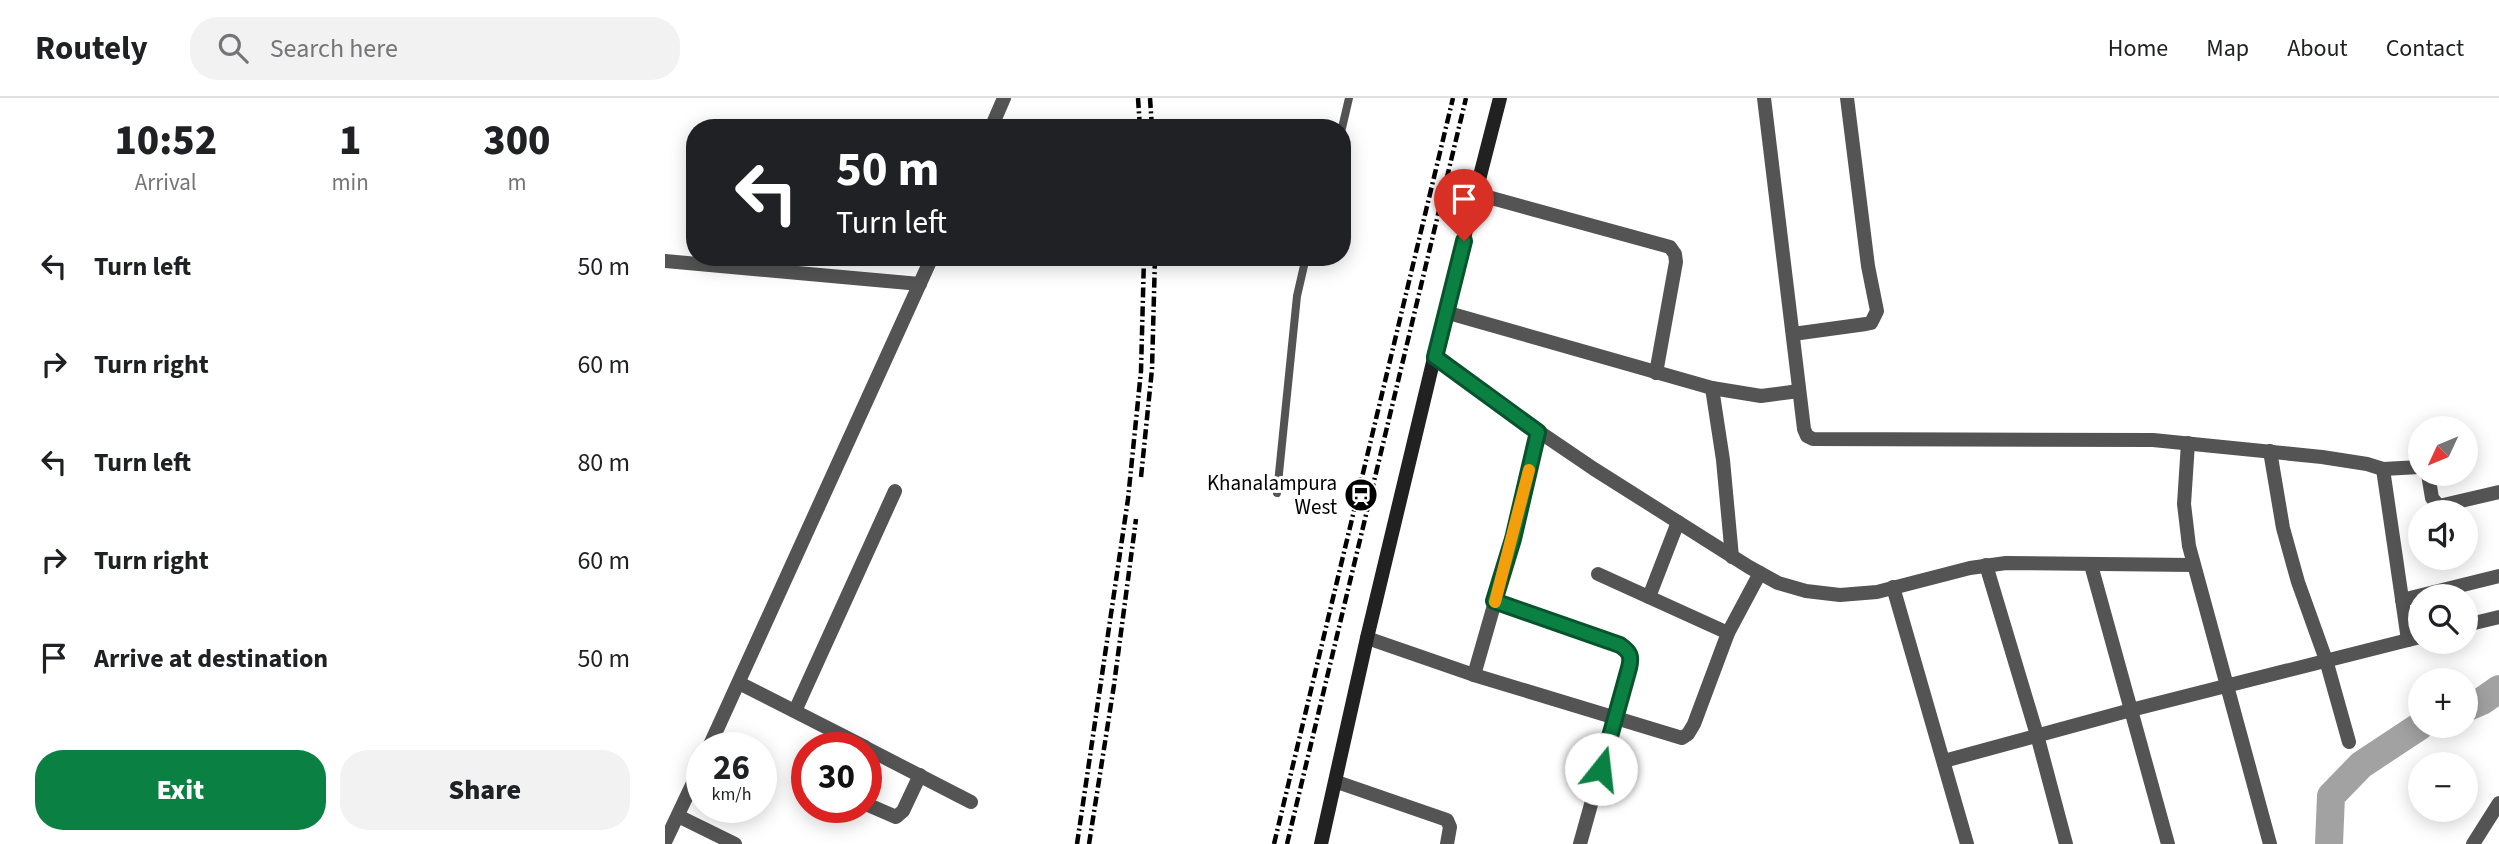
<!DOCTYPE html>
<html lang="en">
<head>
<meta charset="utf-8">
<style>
  :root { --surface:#fff; --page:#f2f2f2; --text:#202124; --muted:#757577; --line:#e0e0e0; --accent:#0b8043 }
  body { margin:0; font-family:"Source Sans 3",sans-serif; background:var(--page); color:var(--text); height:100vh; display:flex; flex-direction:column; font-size:26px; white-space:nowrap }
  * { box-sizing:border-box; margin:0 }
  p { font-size:23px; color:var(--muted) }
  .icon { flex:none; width:38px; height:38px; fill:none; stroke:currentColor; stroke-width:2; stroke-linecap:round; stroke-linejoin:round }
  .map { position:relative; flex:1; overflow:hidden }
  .panel { display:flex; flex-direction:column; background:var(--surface); width:665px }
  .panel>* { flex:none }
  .hud { position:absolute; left:21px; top:21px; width:665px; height:147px; border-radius:28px; box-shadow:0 4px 18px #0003; background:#202124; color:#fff; overflow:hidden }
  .needle { width:46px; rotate:226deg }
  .fabs { position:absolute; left:1743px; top:318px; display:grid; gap:14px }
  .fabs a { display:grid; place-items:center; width:70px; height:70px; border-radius:50%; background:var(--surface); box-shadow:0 4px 18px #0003; font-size:35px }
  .speed { position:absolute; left:21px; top:634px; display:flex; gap:14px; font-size:35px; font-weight:700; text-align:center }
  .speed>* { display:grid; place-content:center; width:91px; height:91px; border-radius:50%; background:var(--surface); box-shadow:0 4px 18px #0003; line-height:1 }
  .speed small { font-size:18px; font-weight:400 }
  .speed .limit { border:10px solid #d22; background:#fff; color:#111 }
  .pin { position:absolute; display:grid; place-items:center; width:60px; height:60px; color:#fff; margin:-72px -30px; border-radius:50% 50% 50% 0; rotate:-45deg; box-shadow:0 0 7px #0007 }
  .pin .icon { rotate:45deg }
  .me { position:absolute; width:77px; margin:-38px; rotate:16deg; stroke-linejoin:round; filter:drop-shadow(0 0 5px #0008) }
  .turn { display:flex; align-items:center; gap:24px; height:147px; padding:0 35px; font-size:32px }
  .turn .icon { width:91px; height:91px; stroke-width:2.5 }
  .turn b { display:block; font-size:49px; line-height:60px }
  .eta { display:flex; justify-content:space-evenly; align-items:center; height:119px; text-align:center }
  .eta b { font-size:42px; font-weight:800; line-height:49px }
  .primary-button { display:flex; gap:14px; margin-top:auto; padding:14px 35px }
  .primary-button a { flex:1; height:80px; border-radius:28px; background:var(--accent); color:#fff; font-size:28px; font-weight:800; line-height:80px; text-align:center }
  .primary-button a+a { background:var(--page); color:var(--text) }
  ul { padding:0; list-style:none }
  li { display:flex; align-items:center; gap:21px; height:98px; padding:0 35px }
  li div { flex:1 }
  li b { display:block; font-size:26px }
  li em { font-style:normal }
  header { display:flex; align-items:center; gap:42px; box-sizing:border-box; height:98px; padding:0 35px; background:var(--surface); border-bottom:2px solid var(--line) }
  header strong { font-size:33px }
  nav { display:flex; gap:38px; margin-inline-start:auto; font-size:24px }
  .search { width:490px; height:63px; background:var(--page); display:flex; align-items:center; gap:18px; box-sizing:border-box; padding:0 24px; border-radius:28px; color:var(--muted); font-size:26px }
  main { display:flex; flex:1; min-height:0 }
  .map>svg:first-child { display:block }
</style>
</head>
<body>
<header>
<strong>Routely</strong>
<div class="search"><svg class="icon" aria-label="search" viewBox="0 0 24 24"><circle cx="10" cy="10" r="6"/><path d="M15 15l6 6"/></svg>Search here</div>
<nav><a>Home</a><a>Map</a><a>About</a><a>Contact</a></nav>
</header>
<main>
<section class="panel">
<div class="eta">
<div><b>10:52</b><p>Arrival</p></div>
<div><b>1</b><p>min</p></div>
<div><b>300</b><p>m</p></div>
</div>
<ul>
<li><svg class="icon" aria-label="left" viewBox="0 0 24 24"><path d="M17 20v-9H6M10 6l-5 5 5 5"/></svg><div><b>Turn left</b></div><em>50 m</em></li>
<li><svg class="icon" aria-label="right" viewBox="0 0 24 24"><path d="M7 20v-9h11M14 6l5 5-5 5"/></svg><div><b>Turn right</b></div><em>60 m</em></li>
<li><svg class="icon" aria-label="left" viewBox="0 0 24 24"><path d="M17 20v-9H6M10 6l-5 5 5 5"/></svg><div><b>Turn left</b></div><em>80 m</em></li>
<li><svg class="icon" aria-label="right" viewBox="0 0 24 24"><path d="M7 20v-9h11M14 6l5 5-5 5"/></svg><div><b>Turn right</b></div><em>60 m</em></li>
<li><svg class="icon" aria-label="arrive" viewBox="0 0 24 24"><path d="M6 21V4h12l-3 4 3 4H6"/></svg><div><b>Arrive at destination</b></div><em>50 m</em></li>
</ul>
<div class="primary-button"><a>Exit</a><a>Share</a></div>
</section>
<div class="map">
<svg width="1834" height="746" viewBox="0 0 1834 746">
  <rect width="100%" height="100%" fill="#fff"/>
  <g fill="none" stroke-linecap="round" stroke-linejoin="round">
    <!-- river -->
    <g stroke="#a2a2a2" stroke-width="28">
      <path d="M1801,610L1817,603L1834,591"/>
      <path d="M1664,746L1666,698L1696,667L1755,628"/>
    </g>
    <!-- service -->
    <g stroke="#545454" stroke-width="8">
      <path d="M677,30L684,0"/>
      <path d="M612,395L632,198L641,159"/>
    </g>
    <!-- minor -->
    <g stroke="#545454" stroke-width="14">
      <path d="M1099,0L1139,331L1142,338L1148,341L1488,342L1657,359L1702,366L1718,371L1755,369"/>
      <path d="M812,96L1005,149L1010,156L1011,164L991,275"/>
      <path d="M0,163L255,186"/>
      <path d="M780,214L1047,290L1096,298L1134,293"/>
      <path d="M1128,236L1201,226L1206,225L1212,213L1203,168L1182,0"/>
      <path d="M770,259L873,333L929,371L1084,469L1113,485L1141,493L1175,497L1212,494L1305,470L1341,465L1528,467"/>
      <path d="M1047,290L1058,362L1067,459"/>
      <path d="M1523,345L1519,406L1524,448L1605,746"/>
      <path d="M1605,353L1618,430L1633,484L1661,562L1684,644"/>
      <path d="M1718,371L1743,542"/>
      <path d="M1763,376L1767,400L1774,408L1834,394"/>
      <path d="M1321,467L1372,637L1401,746"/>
      <path d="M1426,467L1503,746"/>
      <path d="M933,476L1063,535"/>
      <path d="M1228,489L1302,746"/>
      <path d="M984,499L1013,424"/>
      <path d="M1737,502L1834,478"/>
      <path d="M829,503L955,547C965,554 967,558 964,570L915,746"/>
      <path d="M1801,527L1834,519"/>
      <path d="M702,540L809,577L1017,640L1023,636L1029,626L1063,535L1095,475"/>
      <path d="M809,577L848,441L873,333"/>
      <path d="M74,585L200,649"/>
      <path d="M130,613L230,393"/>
      <path d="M201,650L306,704"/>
      <path d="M1279,663L1466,612L1755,539"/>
      <path d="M672,684L782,722L785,729L782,746"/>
      <path d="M201,706L231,719L238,713L255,677"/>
      <path d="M13,718L70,746"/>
      <path d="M1808,746L1834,705"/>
    </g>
    <!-- tertiary -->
    <g stroke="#545454" stroke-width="14">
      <path d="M326,30L339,0"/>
      <path d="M44,649L267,159"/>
      <path d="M0,744L37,666"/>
    </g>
    <!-- secondary -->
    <path stroke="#212121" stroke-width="14" d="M656,746L702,540L780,214L835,0"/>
    <!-- rail -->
    <g stroke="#000" stroke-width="4.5" stroke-dasharray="10 3.5 2 3.5" stroke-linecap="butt">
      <path d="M473,0L475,30"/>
      <path d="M485,0L487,30"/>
      <path d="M476,379L487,271L490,159"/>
      <path d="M412,746L463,401L476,273L479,159"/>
      <path d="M424,746L449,587L471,421"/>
      <path d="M609,746L788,0"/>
      <path d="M622,746L801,0"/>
    </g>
  </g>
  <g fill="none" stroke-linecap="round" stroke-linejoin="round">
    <defs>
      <path id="route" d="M799,143L770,259L873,334L848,441L829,503L955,547C965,554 967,558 964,570L936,671"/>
    </defs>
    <!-- route casing -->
    <use href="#route" stroke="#07532c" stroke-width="18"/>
    <!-- route -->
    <use href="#route" stroke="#0b8043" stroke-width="12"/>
    <!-- slow -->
    <path stroke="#f59e0b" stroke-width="12" d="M830,504L864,372"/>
  </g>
  <!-- icons -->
  <defs>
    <symbol id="station-disc" viewBox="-11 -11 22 22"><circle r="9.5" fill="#000" stroke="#fff"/><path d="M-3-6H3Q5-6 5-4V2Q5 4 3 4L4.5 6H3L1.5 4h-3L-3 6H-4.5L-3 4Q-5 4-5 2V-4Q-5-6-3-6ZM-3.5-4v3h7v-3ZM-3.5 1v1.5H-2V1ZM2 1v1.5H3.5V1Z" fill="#fff"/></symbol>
  </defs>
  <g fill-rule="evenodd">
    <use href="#station-disc" x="677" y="378" width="38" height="38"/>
  </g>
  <g text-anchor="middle" stroke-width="6" stroke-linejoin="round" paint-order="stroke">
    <!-- poi labels -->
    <g font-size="21" fill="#000" stroke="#fff" text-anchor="end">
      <text x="672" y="392">Khanalampura<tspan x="672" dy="24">West</tspan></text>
    </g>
  </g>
</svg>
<div class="fabs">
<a><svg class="needle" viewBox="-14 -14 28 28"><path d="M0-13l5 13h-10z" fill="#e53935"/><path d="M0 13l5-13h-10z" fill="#757577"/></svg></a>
<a><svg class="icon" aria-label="sound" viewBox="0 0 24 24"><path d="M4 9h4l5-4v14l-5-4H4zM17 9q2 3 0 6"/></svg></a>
<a><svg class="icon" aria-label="search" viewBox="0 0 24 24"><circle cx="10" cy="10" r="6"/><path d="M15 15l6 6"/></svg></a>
<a>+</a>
<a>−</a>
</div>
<div class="speed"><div>26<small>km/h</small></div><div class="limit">30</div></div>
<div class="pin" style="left:799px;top:143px;background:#d93025"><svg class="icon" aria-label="arrive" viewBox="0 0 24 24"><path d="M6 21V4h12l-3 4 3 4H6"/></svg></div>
<svg class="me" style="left:936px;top:671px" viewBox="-20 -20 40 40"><circle r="19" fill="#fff"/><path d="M0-13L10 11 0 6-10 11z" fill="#0b8043"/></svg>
<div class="hud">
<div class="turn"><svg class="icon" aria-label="left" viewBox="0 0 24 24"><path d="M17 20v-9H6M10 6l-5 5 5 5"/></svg><div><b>50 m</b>Turn left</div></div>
</div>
</div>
</main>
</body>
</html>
